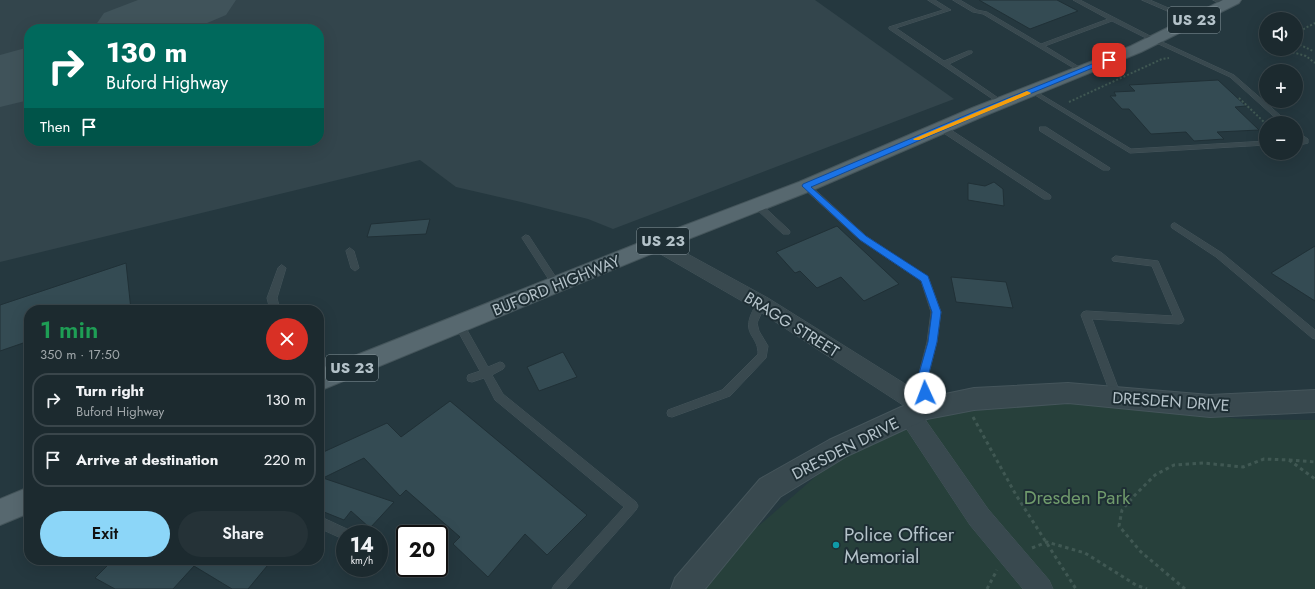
<!DOCTYPE html>
<html lang="en">
<head>
<meta charset="utf-8">
<style>
  :root { --surface:#1c2a2f; --page:#253237; --text:#f1f3f6; --muted:#a0a7aa; --line:#3a464b; --accent:#8cd6f8 }
  body { margin:0; font-family:Jost,sans-serif; background:var(--page); color:var(--text); height:100vh; display:flex; flex-direction:column; font-size:15px; white-space:nowrap }
  * { box-sizing:border-box; margin:0 }
  p { font-size:13px; color:var(--muted) }
  .icon { flex:none; width:22px; height:22px; fill:none; stroke:currentColor; stroke-width:2; stroke-linecap:round; stroke-linejoin:round }
  .map { position:relative; flex:1; overflow:hidden }
  .sheet { position:absolute; left:24px; top:305px; width:300px; height:260px; display:flex; flex-direction:column; background:var(--surface); border-radius:16px; box-shadow:0 4px 16px #0002,0 0 0 1px var(--line) }
  .sheet>* { flex:none }
  .guide { position:absolute; left:24px; top:24px; width:300px; height:122px; border-radius:16px; box-shadow:0 4px 16px #0002,0 0 0 1px var(--line); background:#00695c; color:#fff; overflow:hidden }
  .tools { position:absolute; left:1259px; top:12px; display:grid; gap:8px }
  .tools a { display:grid; place-items:center; width:44px; height:44px; border-radius:50%; background:var(--surface); box-shadow:0 4px 16px #0002,0 0 0 1px var(--line); font-size:20px }
  .speed { position:absolute; left:336px; top:525px; display:flex; gap:8px; font-size:20px; font-weight:700; text-align:center }
  .speed>* { display:grid; place-content:center; width:52px; height:52px; border-radius:50%; background:var(--surface); box-shadow:0 4px 16px #0002,0 0 0 1px var(--line); line-height:1 }
  .speed small { font-size:10px; font-weight:400 }
  .speed .limit { border:2px solid #111; border-radius:6px; background:#fff; color:#111 }
  .pin { position:absolute; display:grid; place-items:center; width:34px; height:34px; color:#fff; margin:-17px; border-radius:8px; box-shadow:0 2px 6px #0006 }
  .me { position:absolute; width:44px; margin:-22px; rotate:358deg; stroke-linejoin:round; filter:drop-shadow(0 0 3px #0008) }
  .turn { display:flex; align-items:center; gap:14px; height:84px; padding:0 16px; font-size:18px }
  .turn .icon { width:52px; height:52px; stroke-width:2.5 }
  .turn b { display:block; font-size:28px; line-height:34px }
  .then { display:flex; align-items:center; height:38px; padding:0 16px; background:#0003; gap:8px; font-size:15px }
  .round { display:grid; place-items:center; flex:none; width:42px; height:42px; border-radius:21px; background:var(--page) }
  .head { display:flex; align-items:center; justify-content:space-between; height:68px; padding:0 16px }
  h1 { font-size:24px; font-weight:600; line-height:30px; color:#1e9e55 }
  .button { display:flex; gap:8px; margin-top:auto; padding:8px 16px }
  .button a { flex:1; height:46px; border-radius:24px; background:var(--accent); color:#111; font-size:16px; font-weight:600; line-height:46px; text-align:center }
  .button a+a { background:var(--page); color:var(--text) }
  ul { padding:0; list-style:none }
  li { display:flex; align-items:center; gap:12px; height:54px; margin:0 8px 6px; padding:0 8px; border:2px solid var(--line); border-radius:16px }
  li div { flex:1 }
  li b { display:block; font-size:15px }
  li em { font-style:normal }
  .map>svg:first-child { display:block }
</style>
</head>
<body>
<div class="map">
<svg width="1315" height="589" viewBox="0 0 1315 589">
  <rect width="100%" height="100%" fill="#25383f"/>
  <!-- airport -->
  <path fill="#33454c" fill-rule="evenodd" d="M0,0H815L954,99L613,229L588,219L521,202L456,187L420,160L0,262ZM29,29H319V141H29Z"/>
  <!-- green -->
  <path fill="#27403b" d="M1071,403L1243,419L1315,420V589H698L737,543L762,523L822,471L858,449L888,435L939,416L1012,405Z"/>
  <g fill="none" stroke-linecap="round" stroke-linejoin="round">
    <!-- runway -->
    <g fill="#40535a" fill-rule="evenodd">
      <path d="M138,0H236L226,15L193,29H93L104,13Z"/>
      <path d="M29,47V100L0,107V55Z"/>
    </g>
  </g>
  <!-- building -->
  <g fill="#344b53" stroke="#203036">
    <path d="M979,0H1057L1078,11L1030,29Z"/>
    <path d="M1218,80L1246,106L1235,107L1259,130L1217,132L1224,139L1194,141L1186,132L1151,134L1129,109H1122L1110,96H1116L1114,92L1135,91L1129,85Z"/>
    <path d="M994,182L1003,189L1004,206L968,200V183L985,186Z"/>
    <path d="M430,219L426,234L367,237L371,224Z"/>
    <path d="M837,226L899,284L864,301L841,277L817,288L800,271L795,273L776,252Z"/>
    <path d="M1315,246V301L1271,273Z"/>
    <path d="M126,263L131,310H29V341L0,351V305Z"/>
    <path d="M951,277L1006,282L1013,308L956,302Z"/>
    <path d="M563,352L577,377L539,391L527,367Z"/>
    <path d="M450,401L587,515L547,555L525,534L488,577L453,544L460,537L406,490L400,496L364,458L323,478L394,502L370,528L351,511L344,520L319,510V454L387,423L401,437Z"/>
    <path d="M113,560H272L248,589H232L194,566L173,589H115L95,578Z"/>
  </g>
  <g fill="none" stroke-linecap="round" stroke-linejoin="round">
    <defs>
      <g id="service">
        <path d="M928,0H935L951,10L896,28L944,61L968,51H972V53L949,64L1004,102V104H1000L889,29V27L943,10Z"/>
        <path d="M953,0H960L977,10L987,12L1041,44L1108,19L1073,0H1080L1156,39L1234,75L1289,123H1281L1230,77L1152,41L1112,21L1045,46L1084,70L1085,71L1082,73L983,14L973,12Z"/>
        <path d="M1142,0H1150L1196,20L1191,21Z"/>
        <path d="M1213,0H1221L1229,4L1224,5Z"/>
        <path d="M1032,89L1131,149L1266,141V145L1130,153L1030,92V90Z"/>
        <path d="M939,126H945L1050,195L1051,197L1050,199H1044L939,130Z"/>
        <path d="M1040,127H1046L1110,168L1109,170H1103L1040,131Z"/>
        <path d="M1296,131L1308,139V143L1296,146V142L1300,140L1296,137Z"/>
        <path d="M806,183L809,184L866,236L928,277L929,279L941,312L937,342L928,377L931,407L930,410L926,411L922,410L921,407L918,377L927,342L931,312L921,281L860,240L803,188L802,186L803,184Z"/>
        <path d="M757,202L760,203L789,230L790,232L789,234H783L754,207L753,205Z"/>
        <path d="M1175,223L1222,253L1315,330V339L1312,338L1216,257L1172,228L1171,226L1172,224Z"/>
        <path d="M526,235L529,236L559,282L560,284L559,286H553L522,238Z"/>
        <path d="M350,248L354,251L359,268L355,271L351,268L346,251Z"/>
        <path d="M1116,256L1158,261L1184,320L1182,323L1179,324L1092,319L1122,398L1121,401L1117,402L1113,401L1112,398L1081,315L1083,312L1086,311L1173,316L1152,266L1113,261L1112,259Z"/>
        <path d="M282,265L286,268L277,298L280,310H270L267,298L278,268Z"/>
        <path d="M761,300L764,301L766,303L757,323L759,331L768,346L766,358L730,396L672,417L668,416L667,413L668,410L722,390L758,354C758,346 756,343 752,336C744,324 752,312 758,301Z"/>
        <path d="M459,320L462,321L488,367L500,362L503,363L505,366L503,369L492,375L503,394L636,502L638,506L636,510L566,589H552L554,585L624,507L495,400L484,378L472,382L468,381L467,378L468,375L480,371L454,324L456,321Z"/>
        <path d="M319,516L347,529L348,534H345V538L343,539L319,528Z"/>
      </g>
      <path id="minor" d="M656,238L662,240L768,298L934,402L937,409L934,416L924,418L988,509L1049,580L1053,589H1023L970,525L902,422L899,415L902,408L906,407L754,308L650,248L647,244L650,240Z"/>
      <path id="tertiary" d="M1068,383L1210,395L1315,390V412L1210,417L1068,403L974,410L927,419L847,456L780,497L705,589H671L675,578L760,479L829,440L901,407L926,398L974,388Z"/>
      <g id="primary">
        <path d="M1223,0H1241L1239,3L1141,52L984,116L813,190L663,249L319,391V370L649,239L799,182L972,108L1131,46Z"/>
        <path d="M29,487V513L0,525V499Z"/>
      </g>
    </defs>
    <!-- service casing -->
    <use href="#service" stroke="#45555b" stroke-width="1"/>
    <!-- minor casing -->
    <use href="#minor" stroke="#45555b" stroke-width="1"/>
    <!-- tertiary casing -->
    <use href="#tertiary" stroke="#45555b" stroke-width="2"/>
    <!-- primary casing -->
    <use href="#primary" stroke="#45555b" stroke-width="2"/>
    <!-- path-far1 -->
    <g stroke="#405853" stroke-width="2" stroke-dasharray="2 2" stroke-linecap="butt">
      <path d="M1296,33L1315,23"/>
      <path d="M1296,43L1313,51"/>
      <path d="M1281,49L1306,56L1315,63"/>
      <path d="M1239,98L1264,122"/>
      <path d="M1069,102L1162,59L1169,58"/>
    </g>
    <!-- path -->
    <g stroke="#405853" stroke-width="3" stroke-dasharray="3.5 3.5" stroke-linecap="butt">
      <path d="M973,417L1016,495L1076,589"/>
      <path d="M1289,460L1315,462"/>
      <path d="M1032,548L1047,542L1085,553L1136,585L1147,589"/>
      <path d="M987,589L997,570"/>
      <path d="M1185,589L1141,552L1119,526L1122,510L1135,495L1155,475L1174,465L1203,463L1243,467L1264,459L1289,460L1315,479"/>
    </g>
    <!-- service -->
    <use href="#service" fill="#39494f" fill-rule="evenodd"/>
    <!-- minor -->
    <use href="#minor" fill="#39494f" fill-rule="evenodd"/>
    <!-- tertiary -->
    <use href="#tertiary" fill="#39494f" fill-rule="evenodd"/>
    <!-- primary -->
    <use href="#primary" fill="#57686f" fill-rule="evenodd"/>
  </g>
  <!-- route -->
  <path fill="#1a73e8" stroke="#114b97" d="M1107,58L1112,60L981,114L811,187L866,236L928,276L929,279L941,312L937,342L928,377L930,393L928,396L925,397L921,396L918,377L928,342L932,312L921,281L860,240L802,186L803,184L976,111Z"/>
  <!-- slow -->
  <path fill="#f59e0b" d="M1027,91L1031,93L1030,94L919,140H914L913,139Z"/>
  <!-- markers -->
  <circle fill="#0f9aa8" stroke="#1e2e34" stroke-width="1.5" cx="836" cy="545" r="4"/>
  <g text-anchor="middle" stroke-width="4" stroke-linejoin="round" paint-order="stroke">
    <!-- shield labels -->
    <g fill="#1e2e34" stroke="#88969d" stroke-width="1">
      <rect x="1168" y="7" width="52" height="26" rx="3"/>
      <rect x="637" y="228" width="52" height="26" rx="3"/>
      <rect x="326" y="355" width="52" height="26" rx="3"/>
    </g>
    <g font-size="15" font-weight="bold" fill="#b5c3ca">
      <text x="1194" y="25">US 23</text>
      <text x="663" y="246">US 23</text>
      <text x="352" y="373">US 23</text>
    </g>
    <!-- street labels -->
    <g font-size="16" fill="#b5c3ca" stroke="#1e2e34">
      <text transform="translate(556 285) rotate(-22)" y="6">BUFORD HIGHWAY</text>
      <text transform="translate(792 324) rotate(32)" y="6">BRAGG STREET</text>
      <text transform="translate(1171 401) rotate(4)" y="6">DRESDEN DRIVE</text>
      <text transform="translate(845 448) rotate(-27)" y="6">DRESDEN DRIVE</text>
    </g>
    <!-- near-park labels -->
    <g font-size="19" fill="#709b6c" stroke="#1e2e34">
      <text x="1077" y="504">Dresden Park</text>
    </g>
    <!-- near-poi labels -->
    <g font-size="19" fill="#b5c3ca" stroke="#1e2e34" text-anchor="start">
      <text x="844" y="541">Police Officer<tspan x="844" dy="22">Memorial</tspan></text>
    </g>
  </g>
</svg>
<div class="tools">
<a><svg class="icon" aria-label="sound" viewBox="0 0 24 24"><path d="M4 9h4l5-4v14l-5-4H4zM17 9q2 3 0 6"/></svg></a>
<a>+</a>
<a>−</a>
</div>
<div class="speed"><div>14<small>km/h</small></div><div class="limit">20</div></div>
<div class="pin" style="left:1109px;top:60px;background:#d93025"><svg class="icon" aria-label="arrive" viewBox="0 0 24 24"><path d="M6 21V4h12l-3 4 3 4H6"/></svg></div>
<svg class="me" style="left:925px;top:393px" viewBox="-20 -20 40 40"><circle r="19" fill="#fff"/><path d="M0-13L10 11 0 6-10 11z" fill="#1a73e8"/></svg>
<div class="guide">
<div class="turn"><svg class="icon" aria-label="right" viewBox="0 0 24 24"><path d="M7 20v-9h11M14 6l5 5-5 5"/></svg><div><b>130 m</b>Buford Highway</div></div>
<div class="then">Then<svg class="icon" aria-label="arrive" viewBox="0 0 24 24"><path d="M6 21V4h12l-3 4 3 4H6"/></svg></div>
</div>
<section class="sheet">
<div class="head"><div><h1>1 min</h1><p>350 m · 17:50</p></div><a class="round" style="background:#d93025;color:#fff"><svg class="icon" aria-label="close" viewBox="0 0 24 24"><path d="M6 6l12 12M18 6L6 18"/></svg></a></div>
<ul>
<li><svg class="icon" aria-label="right" viewBox="0 0 24 24"><path d="M7 20v-9h11M14 6l5 5-5 5"/></svg><div><b>Turn right</b><p>Buford Highway</p></div><em>130 m</em></li>
<li><svg class="icon" aria-label="arrive" viewBox="0 0 24 24"><path d="M6 21V4h12l-3 4 3 4H6"/></svg><div><b>Arrive at destination</b></div><em>220 m</em></li>
</ul>
<div class="button"><a>Exit</a><a>Share</a></div>
</section>
</div>
</body>
</html>
